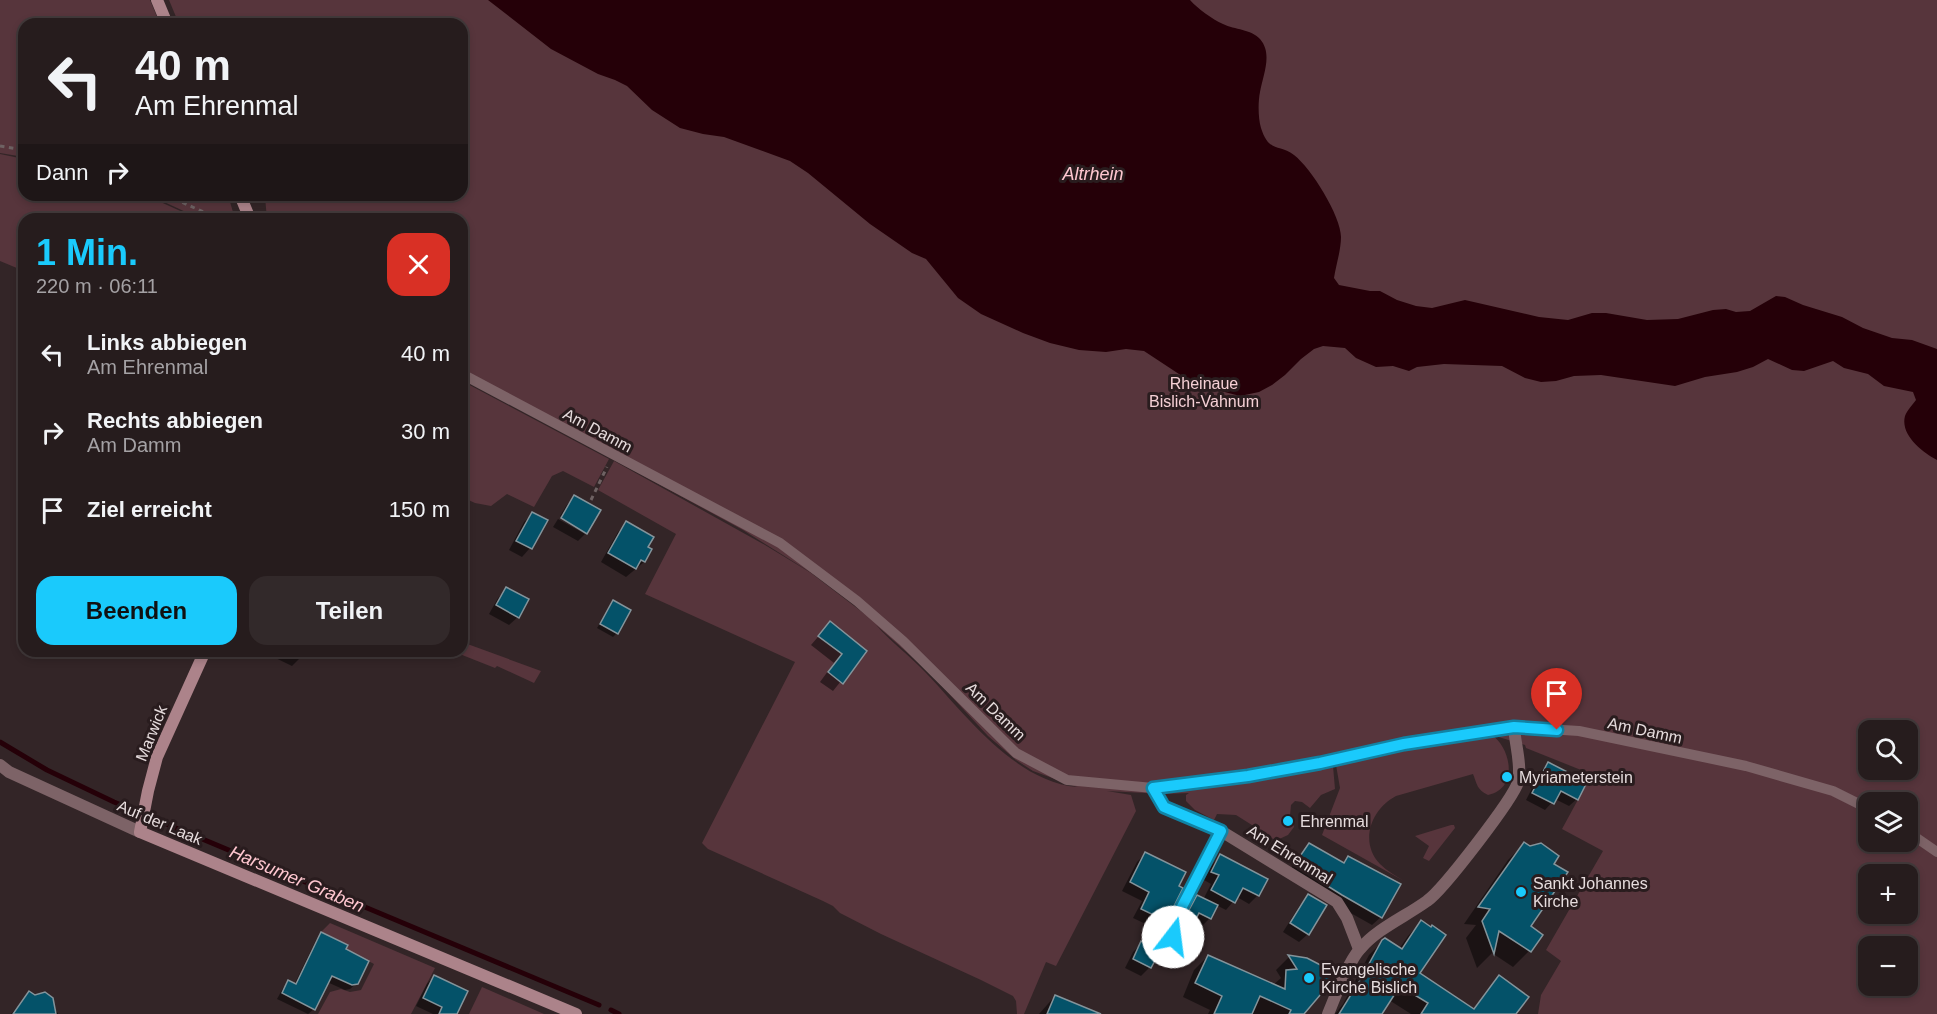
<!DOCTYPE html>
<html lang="de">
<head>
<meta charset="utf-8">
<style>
  :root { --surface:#261c1d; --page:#32292a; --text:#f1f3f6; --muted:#a4a1a4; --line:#423a3b; --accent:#1acafc }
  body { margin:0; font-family:Helvetica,sans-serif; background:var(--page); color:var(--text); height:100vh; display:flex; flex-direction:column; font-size:22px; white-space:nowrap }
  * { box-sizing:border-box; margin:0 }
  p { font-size:20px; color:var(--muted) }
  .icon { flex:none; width:33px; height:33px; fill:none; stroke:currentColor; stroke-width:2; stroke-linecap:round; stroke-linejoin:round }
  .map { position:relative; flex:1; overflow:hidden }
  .drawer { position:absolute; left:18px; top:213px; width:450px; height:444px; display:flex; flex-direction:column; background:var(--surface); border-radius:18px; box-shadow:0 3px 9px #0003,0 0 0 2px var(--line) }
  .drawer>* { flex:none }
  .guide { position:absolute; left:18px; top:18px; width:450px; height:183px; border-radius:18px; box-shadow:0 3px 9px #0003,0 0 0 2px var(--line); background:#261c1d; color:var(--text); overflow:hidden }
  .fabs { position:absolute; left:1858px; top:720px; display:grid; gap:12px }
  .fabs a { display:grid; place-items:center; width:60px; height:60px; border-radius:12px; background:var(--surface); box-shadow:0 3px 9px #0003,0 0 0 2px var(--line); font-size:30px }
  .pin { position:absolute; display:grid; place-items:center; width:51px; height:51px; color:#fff; margin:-62px -26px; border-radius:50% 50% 50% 0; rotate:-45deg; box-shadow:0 0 6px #0007 }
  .pin .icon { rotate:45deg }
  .me { position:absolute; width:66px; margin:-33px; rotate:15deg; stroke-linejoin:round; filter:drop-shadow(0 0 4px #0008) }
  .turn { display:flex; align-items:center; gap:21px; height:126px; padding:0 18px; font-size:27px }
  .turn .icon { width:78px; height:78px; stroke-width:2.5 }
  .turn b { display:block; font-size:42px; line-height:51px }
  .then { display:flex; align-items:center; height:57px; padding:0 18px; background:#0003; gap:12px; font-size:22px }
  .round { display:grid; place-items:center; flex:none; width:63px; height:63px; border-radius:18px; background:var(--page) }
  .summary { display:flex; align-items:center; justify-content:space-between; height:102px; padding:0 18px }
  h1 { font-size:36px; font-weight:700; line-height:45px; color:var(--accent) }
  .cta { display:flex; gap:12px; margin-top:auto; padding:12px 18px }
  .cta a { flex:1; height:69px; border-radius:18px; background:var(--accent); color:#111; font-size:24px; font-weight:700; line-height:69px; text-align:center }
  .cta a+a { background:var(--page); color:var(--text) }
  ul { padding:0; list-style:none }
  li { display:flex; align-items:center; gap:18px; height:78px; padding:0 18px }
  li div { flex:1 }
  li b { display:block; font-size:22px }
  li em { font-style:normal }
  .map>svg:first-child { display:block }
</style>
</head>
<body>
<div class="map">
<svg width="1937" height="1014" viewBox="0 0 1937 1014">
  <rect width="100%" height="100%" fill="#332527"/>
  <!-- green -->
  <g fill="#57353c" fill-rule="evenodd">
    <path d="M0,0H150L160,24H24V157L0,153Z"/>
    <path d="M169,0H1937V1014H1538L1541,995L1561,961L1546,950L1603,851L1562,829L1587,783L1578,777L1581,770L1526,748L1525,745L1492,735C1511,748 1519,789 1488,795C1477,790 1477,784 1473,774L1396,796C1371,809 1359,842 1380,864C1387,871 1396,876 1404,881L1322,835L1340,788L1336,765L1333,766L1335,789L1321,795L1310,808L1302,802L1295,801L1291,805L1290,816L1284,817L1285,824L1293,823L1294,827L1288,835L1277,840L1265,836L1263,832L1236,815L1217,814L1214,820L1195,810L1186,801V795L1189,793L1163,794L1107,791L1131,795L1136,811L1056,966L1046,962L1024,1014H1017L1016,1001L1013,996L981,980L881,934L840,913L833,906L823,901L708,849L702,843L795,662L645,594L676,534L598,490L614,461L765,545L811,573L866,615L834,587L743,530L462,377V219H267L265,197L253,195H462V24H179ZM876,625L929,672L988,736L1016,760L1033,771L1077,787C1014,781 966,715 926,673C910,656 891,642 876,625ZM1869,730H1908V770H1869ZM1869,802H1908V842H1869ZM1869,874H1908V914H1869ZM1869,946H1908V986H1869Z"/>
    <path d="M0,154L24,159V195H145L198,219H24V271L0,261Z"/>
    <path d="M149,195H228L235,219H201Z"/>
    <path d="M462,381L609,459L594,487L563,471L552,476L534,507L507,494L491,506L475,503L462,497Z"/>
    <path d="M462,642L541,671L534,683L497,666L495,668L452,651H462Z"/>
    <path d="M1451,825H1454L1455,828L1429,861L1423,858L1429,846L1415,836Z"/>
    <path d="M330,923L435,968L411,1014H318L330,992L341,989L350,992L361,990L374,964L346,949L321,932Z"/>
    <path d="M482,987L544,1014H469Z"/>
  </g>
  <!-- water -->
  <path fill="#250008" d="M488,0H1190C1198,9 1212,19 1223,24C1235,30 1251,29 1260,39C1273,54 1263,75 1260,92C1258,102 1258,118 1261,128C1269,153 1279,144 1294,155C1311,168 1341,216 1341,237C1341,250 1336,265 1334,278L1339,285L1370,291H1380L1397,300L1416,306L1432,308L1465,300L1539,317L1568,320L1592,313H1606L1647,320L1678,319L1713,310L1726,309L1736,312L1750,311L1776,296L1785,297L1803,305L1842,317L1863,328L1892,338L1912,340L1937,349V460C1922,452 1900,435 1905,416C1907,411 1912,405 1916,400L1913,392L1884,386L1868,374L1844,368L1833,361L1804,371L1792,370L1768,359L1753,367L1737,372L1705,377L1675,386L1601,375L1574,376L1556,381L1541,382L1525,378L1502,366L1444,364L1417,367L1409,371L1393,366L1376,367L1356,358L1345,348L1323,346L1314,349L1301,359L1285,375L1272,385L1259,392L1240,396L1217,390L1185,378L1144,351L1126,349L1106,352L1079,350L1050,343L1023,333L981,314L958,298L926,259L912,253L870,224L808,173L790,161L724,137L703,134L680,128L652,110L627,86L615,80L598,74L551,49Z"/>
  <!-- shadow -->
  <g fill="#0007">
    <path d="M574,497L586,531L560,516L566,506Z"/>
    <path d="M533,513L546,521L530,548L522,557L509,550L524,522Z"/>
    <path d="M558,519L585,534L578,541L553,527Z"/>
    <path d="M627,523L646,547L650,549L644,562L626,577L601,562L618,532Z"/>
    <path d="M507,589L518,617L509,625L489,614L498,598Z"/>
    <path d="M613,602L617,633L613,637L597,628Z"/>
    <path d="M830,623L865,651L833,691L820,682L834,663L811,645Z"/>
    <path d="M261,651H303L300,658L292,666Z"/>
    <path d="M1549,764L1577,799L1569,806L1555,799L1545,810L1526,800L1541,771Z"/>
    <path d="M1524,844L1552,864L1529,927V951L1513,967L1492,953L1477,968L1466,938L1476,925L1464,924L1508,860Z"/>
    <path d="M1309,845L1342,864L1348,858L1381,917L1372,925L1333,903L1287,874L1301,854Z"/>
    <path d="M1145,854L1166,919L1157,927L1153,926L1152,927L1133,918L1142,901L1122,891L1137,862Z"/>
    <path d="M1220,856L1258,895L1249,904L1237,897L1226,910L1216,905L1210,918L1203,925L1194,920L1188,931L1182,937L1174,934L1190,903L1197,897L1203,900L1211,884L1204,880L1212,865Z"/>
    <path d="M1309,896L1308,934L1299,942L1283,932L1300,905Z"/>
    <path d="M1421,922L1418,973L1461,1014H1411L1389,1000L1380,1014H1335L1343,1004L1369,955L1383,941L1399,949L1408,936Z"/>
    <path d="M322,934L344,950L357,983L350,989L345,990L327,982L314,1009L308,1014L277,999L283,988L289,982L294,985L316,940Z"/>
    <path d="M1142,943L1158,951L1150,967L1141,976L1125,968L1133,952Z"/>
    <path d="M1208,956L1273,985L1281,978L1276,970L1289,957L1306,960L1302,1014H1208L1210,1010L1183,997L1194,970Z"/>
    <path d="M434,976L455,1014H433L416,1006L427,984Z"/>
    <path d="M30,993L58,1013V1014H11Z"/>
    <path d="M1055,996L1097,1014H1039Z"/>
  </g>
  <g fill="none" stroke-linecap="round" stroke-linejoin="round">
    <!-- stream -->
    <g stroke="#250008" stroke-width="5">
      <path d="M0,742L47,770L114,802L599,1005"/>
      <path d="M611,1010L619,1014"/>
    </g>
  </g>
  <!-- building -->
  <g fill="#045269" stroke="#84949b" stroke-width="1.5">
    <path d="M574,495L601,510L587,534L561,518Z"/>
    <path d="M532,512L548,520L532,549L516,541Z"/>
    <path d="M626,521L654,537L648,547L652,549L645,562L641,560L636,569L608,553Z"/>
    <path d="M506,587L529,599L519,618L496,605Z"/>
    <path d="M613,600L631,610L618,634L600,624Z"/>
    <path d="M830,621L867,651L843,684L828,672L842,654L818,636Z"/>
    <path d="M1548,762L1587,782L1578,800L1561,791L1554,804L1532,793Z"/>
    <path d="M1524,842L1530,846L1541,843L1559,856L1554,864L1568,872L1531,926L1543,935L1531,952L1499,931L1494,954L1482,921L1490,909L1478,907Z"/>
    <path d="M1309,843L1344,863L1348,856L1401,884L1382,918L1342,895L1294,865Z"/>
    <path d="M1145,852L1186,872L1179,886L1183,888L1167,920L1163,918L1162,919L1141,909L1149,892L1130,882Z"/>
    <path d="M1220,854L1268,879L1259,896L1243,888L1235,903L1211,890L1219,875L1211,872Z"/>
    <path d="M1308,894L1327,905L1309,935L1290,923Z"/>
    <path d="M1197,895L1218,905L1211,919L1199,913L1190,931L1180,927Z"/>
    <path d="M1421,920L1431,927L1432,925L1446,935L1420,973L1474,1009L1499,975L1529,997L1516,1014H1421L1428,1003L1400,986L1382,1014H1339L1352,993H1353L1382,940L1385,938L1402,949Z"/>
    <path d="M321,932L348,945L346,949L369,961L358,984L352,985L332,976L315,1010L282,993L288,980L296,984Z"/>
    <path d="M1141,941L1160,951L1151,968L1133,959Z"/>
    <path d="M1208,955L1285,989L1286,970L1297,969L1288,955L1307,958L1332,971L1327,987L1304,1014H1289L1291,1010L1260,996L1252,1014H1214L1222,996L1195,983Z"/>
    <path d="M434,975L468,991L457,1014H439L442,1007L423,998Z"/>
    <path d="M29,991L35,995L45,992L53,998L56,1014H13Z"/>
    <path d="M1055,995L1101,1014H1047Z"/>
  </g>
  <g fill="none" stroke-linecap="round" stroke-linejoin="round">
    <!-- path -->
    <g stroke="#6e6263" stroke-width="3" stroke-dasharray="4.5 4.5" stroke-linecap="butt">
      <path d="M0,146L24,150"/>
      <path d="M166,195L219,219"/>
      <path d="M591,500L607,467"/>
    </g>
    <!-- lane -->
    <g stroke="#7d6367" stroke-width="10">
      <path d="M462,374L780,543L857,601L903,641L1016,753L1067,780L1153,788L1248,776L1320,763L1404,744L1514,727L1579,731L1746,766L1833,791L1869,809"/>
      <path d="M1908,832L1937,852"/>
      <path d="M1173,937L1171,928L1221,831"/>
    </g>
    <!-- street -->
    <g stroke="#7d6367" stroke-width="12">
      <path d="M0,765L9,772L140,832"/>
      <path d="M1153,788L1164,807L1221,831L1337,902L1347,918L1359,949"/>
      <path d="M1328,1014C1335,997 1348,962 1360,949C1378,928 1405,917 1427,901C1443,890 1513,799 1518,782C1522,765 1515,744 1514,727"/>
    </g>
    <!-- secondary -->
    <g stroke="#ac838a" stroke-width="12">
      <path d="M157,0L167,24"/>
      <path d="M240,195L250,219"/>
      <path d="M205,651L157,757L148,791L140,832L576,1014"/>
    </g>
  </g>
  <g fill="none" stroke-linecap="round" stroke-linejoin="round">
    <defs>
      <path id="route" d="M1173,937L1171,928L1221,831L1164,807L1153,788L1248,776L1320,763L1404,744L1514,727L1557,730"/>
    </defs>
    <!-- route casing -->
    <use href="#route" stroke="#1183a4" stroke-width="15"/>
    <!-- route -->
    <use href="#route" stroke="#1acafc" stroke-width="10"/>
  </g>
  <!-- markers -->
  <g fill="#1acafc" stroke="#291c1e" stroke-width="2">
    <circle cx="1507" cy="777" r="6"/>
    <circle cx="1288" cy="821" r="6"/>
    <circle cx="1521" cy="892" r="6"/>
    <circle cx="1309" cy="978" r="6"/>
  </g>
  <g text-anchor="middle" stroke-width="6" stroke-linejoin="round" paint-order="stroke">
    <!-- park labels -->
    <g font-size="16" fill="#f5d0d5" stroke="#291c1e">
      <text x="1204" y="389">Rheinaue<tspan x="1204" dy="18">Bislich-Vahnum</tspan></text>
    </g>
    <!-- street labels -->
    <g font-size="16" fill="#e6dcdd" stroke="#291c1e">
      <text transform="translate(598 430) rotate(28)" y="6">Am Damm</text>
      <text transform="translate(996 711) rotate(44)" y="6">Am Damm</text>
      <text transform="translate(1645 730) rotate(12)" y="6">Am Damm</text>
      <text transform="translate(151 733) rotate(-68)" y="6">Marwick</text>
      <text transform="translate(160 822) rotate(23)" y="6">Auf der Laak</text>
      <text transform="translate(1290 854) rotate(32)" y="6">Am Ehrenmal</text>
    </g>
    <!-- poi labels -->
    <g font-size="16" fill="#e6dcdd" stroke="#291c1e" text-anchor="start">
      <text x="1519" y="783">Myriameterstein</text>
      <text x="1300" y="827">Ehrenmal</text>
      <text x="1533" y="889">Sankt Johannes<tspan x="1533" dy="18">Kirche</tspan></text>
      <text x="1321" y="975">Evangelische<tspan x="1321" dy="18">Kirche Bislich</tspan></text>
    </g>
    <!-- water labels -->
    <g font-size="18" font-style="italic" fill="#ffc7d0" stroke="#291c1e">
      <text x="1093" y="180">Altrhein</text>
      <text transform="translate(297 879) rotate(23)" y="6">Harsumer Graben</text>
    </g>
  </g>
</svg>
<div class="fabs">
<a><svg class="icon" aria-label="search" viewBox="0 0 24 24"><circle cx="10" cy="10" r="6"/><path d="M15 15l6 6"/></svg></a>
<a><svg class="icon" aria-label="layers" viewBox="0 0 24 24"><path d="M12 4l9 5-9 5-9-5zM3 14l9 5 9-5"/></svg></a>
<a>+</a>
<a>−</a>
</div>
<div class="pin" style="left:1557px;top:730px;background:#d93025"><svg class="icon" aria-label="arrive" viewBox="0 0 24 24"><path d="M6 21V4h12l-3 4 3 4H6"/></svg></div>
<svg class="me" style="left:1173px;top:937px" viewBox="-20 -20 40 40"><circle r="19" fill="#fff"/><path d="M0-13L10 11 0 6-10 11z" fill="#1acafc"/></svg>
<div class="guide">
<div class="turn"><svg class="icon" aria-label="left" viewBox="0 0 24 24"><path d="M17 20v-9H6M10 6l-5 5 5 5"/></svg><div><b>40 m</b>Am Ehrenmal</div></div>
<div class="then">Dann<svg class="icon" aria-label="right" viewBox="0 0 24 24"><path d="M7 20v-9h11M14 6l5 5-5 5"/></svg></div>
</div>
<section class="drawer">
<div class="summary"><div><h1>1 Min.</h1><p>220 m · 06:11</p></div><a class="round" style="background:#d93025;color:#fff"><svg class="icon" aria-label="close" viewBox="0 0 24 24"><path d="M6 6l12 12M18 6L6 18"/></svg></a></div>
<ul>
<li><svg class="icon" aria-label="left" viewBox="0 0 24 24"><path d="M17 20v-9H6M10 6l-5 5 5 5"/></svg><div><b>Links abbiegen</b><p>Am Ehrenmal</p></div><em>40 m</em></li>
<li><svg class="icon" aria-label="right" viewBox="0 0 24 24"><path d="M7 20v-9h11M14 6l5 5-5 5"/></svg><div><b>Rechts abbiegen</b><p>Am Damm</p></div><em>30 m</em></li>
<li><svg class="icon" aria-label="arrive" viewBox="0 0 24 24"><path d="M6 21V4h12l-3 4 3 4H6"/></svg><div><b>Ziel erreicht</b></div><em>150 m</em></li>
</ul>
<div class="cta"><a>Beenden</a><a>Teilen</a></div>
</section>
</div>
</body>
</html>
